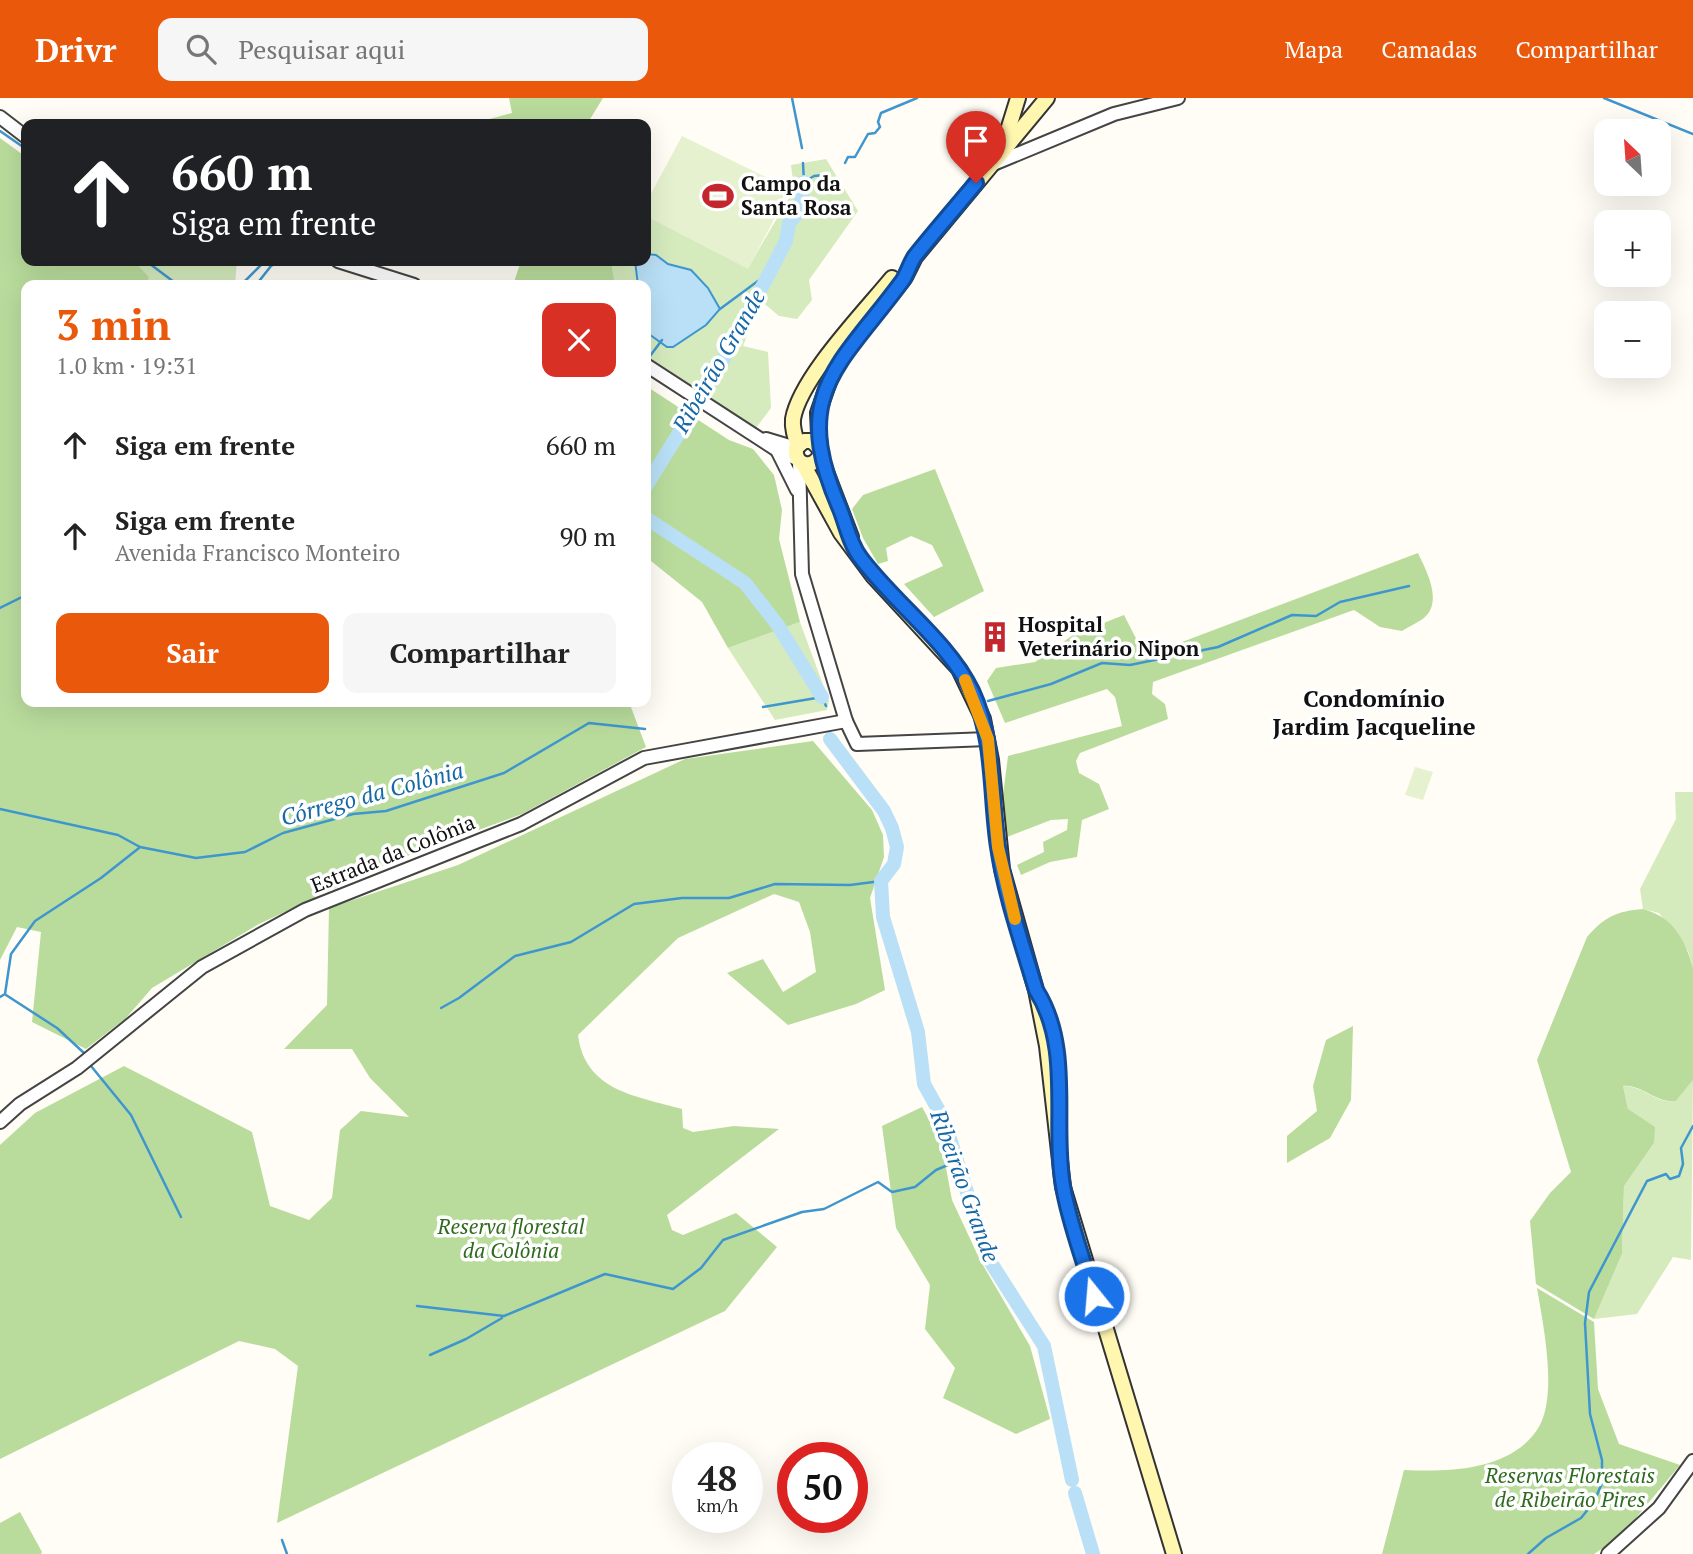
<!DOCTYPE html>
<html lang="pt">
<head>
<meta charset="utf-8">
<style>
  :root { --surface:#fff; --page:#f6f6f6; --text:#222; --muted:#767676; --accent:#ea580c }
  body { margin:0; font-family:"PT Serif",serif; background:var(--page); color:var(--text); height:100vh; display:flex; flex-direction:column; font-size:26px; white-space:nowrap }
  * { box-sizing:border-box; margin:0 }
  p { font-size:23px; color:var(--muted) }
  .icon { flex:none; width:38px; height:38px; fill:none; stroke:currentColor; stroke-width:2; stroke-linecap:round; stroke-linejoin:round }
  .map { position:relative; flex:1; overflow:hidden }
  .side { position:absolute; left:21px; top:182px; width:630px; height:427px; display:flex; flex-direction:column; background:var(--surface); border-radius:14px; box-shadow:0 7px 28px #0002 }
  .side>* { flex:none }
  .hud { position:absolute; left:21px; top:21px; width:630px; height:147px; border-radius:14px; box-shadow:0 7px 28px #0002; background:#202124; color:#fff; overflow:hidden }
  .needle { width:46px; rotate:335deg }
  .controls { position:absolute; left:1594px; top:21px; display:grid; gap:14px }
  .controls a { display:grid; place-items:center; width:77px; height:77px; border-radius:14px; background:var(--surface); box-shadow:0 7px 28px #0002; font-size:35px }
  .speed { position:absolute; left:672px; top:1344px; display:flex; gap:14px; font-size:35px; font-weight:700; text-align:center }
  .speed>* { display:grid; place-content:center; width:91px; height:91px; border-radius:50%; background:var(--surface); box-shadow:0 7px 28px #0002; line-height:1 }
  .speed small { font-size:18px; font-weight:400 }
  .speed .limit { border:10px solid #d22; background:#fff; color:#111 }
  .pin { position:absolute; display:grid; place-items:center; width:60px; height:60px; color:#fff; margin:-72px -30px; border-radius:50% 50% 50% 0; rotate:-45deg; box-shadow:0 0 7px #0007 }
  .pin .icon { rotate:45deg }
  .me { position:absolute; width:77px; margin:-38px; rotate:343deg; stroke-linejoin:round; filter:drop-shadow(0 0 5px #0008) }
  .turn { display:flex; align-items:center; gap:24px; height:147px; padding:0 35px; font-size:32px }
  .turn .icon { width:91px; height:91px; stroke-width:2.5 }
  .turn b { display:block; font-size:49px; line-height:60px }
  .round { display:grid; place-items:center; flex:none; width:74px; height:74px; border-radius:14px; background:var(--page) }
  .head { display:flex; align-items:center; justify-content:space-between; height:119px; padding:0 35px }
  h1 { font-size:42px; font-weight:600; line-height:52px; color:var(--accent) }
  .primary-button { display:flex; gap:14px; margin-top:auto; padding:14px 35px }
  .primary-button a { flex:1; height:80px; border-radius:14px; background:var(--accent); color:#fff; font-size:28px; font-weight:600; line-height:80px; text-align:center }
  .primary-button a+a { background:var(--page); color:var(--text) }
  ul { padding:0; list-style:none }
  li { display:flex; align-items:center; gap:21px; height:91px; padding:0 35px }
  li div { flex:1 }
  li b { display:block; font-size:26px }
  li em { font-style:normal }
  header { display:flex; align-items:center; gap:42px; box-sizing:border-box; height:98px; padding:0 35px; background:var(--accent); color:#fff }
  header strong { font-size:33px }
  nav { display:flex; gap:38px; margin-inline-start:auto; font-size:24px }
  .search { width:490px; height:63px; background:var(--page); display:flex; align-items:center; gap:18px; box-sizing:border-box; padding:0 24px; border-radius:14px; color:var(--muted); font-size:26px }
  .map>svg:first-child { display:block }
</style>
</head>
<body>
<header>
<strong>Drivr</strong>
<div class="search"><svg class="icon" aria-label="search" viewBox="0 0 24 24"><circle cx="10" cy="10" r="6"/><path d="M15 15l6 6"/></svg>Pesquisar aqui</div>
<nav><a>Mapa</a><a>Camadas</a><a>Compartilhar</a></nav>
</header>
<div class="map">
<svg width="1693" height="1456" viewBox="0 0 1693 1456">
  <rect width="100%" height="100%" fill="#fffdf5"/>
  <!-- green -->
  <g fill="#d5ebbd">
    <path d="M826,61L858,113L809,182L812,202L797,221L779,218L761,203L743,248L768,254L771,310L756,330L646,257V187H615L611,163H646V117L748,170L794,91L791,67Z"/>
    <path d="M134,163H237L235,187H147L149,179Z"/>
    <path d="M800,524L829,603L827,612L775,622L728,550Z"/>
    <path d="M1675,694H1693V870L1688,853L1659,815L1643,811L1640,791L1676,721Z"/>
    <path d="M1693,982L1691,1162L1673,1159L1637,1216L1594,1221L1622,1156L1624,1088L1654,1045L1640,1020L1628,1011L1623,988C1643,987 1655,1006 1676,1003Z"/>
  </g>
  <!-- forest -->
  <g fill="#b9dc9c">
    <path d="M509,0H603L587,26H471L512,15Z"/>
    <path d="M0,40L26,59V163H134L149,179L147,187H26V604H629L646,649L522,716L391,764L259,826L152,890L126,920L86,951L32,924L41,834L17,829L0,862Z"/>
    <path d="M521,163H611L615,187H513Z"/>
    <path d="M646,288L729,342L753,351L774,377L782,412L779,441L800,524L728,550L702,504L646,459Z"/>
    <path d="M935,371L984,493L934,519L904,486L943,468L932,447L911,438L886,450L888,463L878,466L863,440L852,411L863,397Z"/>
    <path d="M1418,455C1426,472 1442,501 1426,518C1420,524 1409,528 1402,533L1380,529L1354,512L1153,584L1152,596L1165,606L1168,621L1080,655L1076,663L1079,675L1099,686L1109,711L1082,722L1077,759L1050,764L1021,777L1017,767L1044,754L1043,744L1067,732L1068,721L1051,722L1007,739L1002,705L1008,658L1122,628L1115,599L1107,591L1005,625L987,583L996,570L1035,564L1073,537L1124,517L1145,558Z"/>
    <path d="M813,643L872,712L883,737L884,759L870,800L885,892L856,906L788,927L727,875L763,861L783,894L816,874L810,834L799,804L774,796L678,840L578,937C585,993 636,998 682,1011L683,1030L693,1034L734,1028L779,1031L667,1117L672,1132L683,1137L736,1115L777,1149L725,1213L277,1425L298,1268L275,1251L239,1243L0,1361V1047L35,1015L124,968L252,1034L270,1108L309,1122L332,1100L340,1032L361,1013L409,1019L370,980L352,951H284L327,907L329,810L458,767L685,661Z"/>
    <path d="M1643,811C1673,819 1685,841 1693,870V982L1676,1003C1656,1006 1642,986 1623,988L1628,1011L1655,1029L1654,1045L1624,1088L1622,1156L1594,1221L1536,1186L1530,1123L1550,1095L1571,1074L1537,962L1587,839C1604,819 1617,813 1643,811Z"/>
    <path d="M1353,928L1351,1002L1330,1040L1287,1065V1038L1317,1013L1313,988L1326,942Z"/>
    <path d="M922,1009L941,1043L952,1102L980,1162L1030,1248L1050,1321L1016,1336L943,1300L955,1270L925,1231L930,1187L896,1130L882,1028Z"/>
    <path d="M1537,1190L1594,1224L1598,1291L1619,1346L1680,1367L1620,1439L1594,1456H1382L1404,1372C1448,1374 1509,1373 1537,1332C1559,1300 1543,1226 1537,1190Z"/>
    <path d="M20,1414L42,1454L41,1456H0V1425Z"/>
  </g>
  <!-- pitch -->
  <g fill="#e6f2cf">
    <path d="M682,38L790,91L748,171L646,118V105Z"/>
    <path d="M1415,669L1433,674L1423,702L1405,697Z"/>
  </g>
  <!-- water -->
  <path fill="#b9e0f7" stroke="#3f96cf" stroke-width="2" d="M646,156L656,157L668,166L691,172L708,190L720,211L706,227L673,249H667L646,234V187H638L635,163H646Z"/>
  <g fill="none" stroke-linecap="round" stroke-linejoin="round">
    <!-- stream -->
    <g stroke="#3f96cf" stroke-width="2.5">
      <path d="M792,0L802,50"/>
      <path d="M1604,0L1693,36"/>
      <path d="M0,33L26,51"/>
      <path d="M803,65L804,84"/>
      <path d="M845,65L848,59H855L868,36L875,35L880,29L878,24L881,15L917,0"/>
      <path d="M804,84L814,78L824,77"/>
      <path d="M146,163L178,187"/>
      <path d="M241,187L265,163"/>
      <path d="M256,187L271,168L280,163"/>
      <path d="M720,211L770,174"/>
      <path d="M647,262L662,242"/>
      <path d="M0,510L26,497"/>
      <path d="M988,603L1051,586L1102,565L1130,567L1218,549L1292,517L1316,518L1340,504L1409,488"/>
      <path d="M763,609L822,599L826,608"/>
      <path d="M0,711L118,737L140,749L196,760L245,754L283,735L353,716L386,713L504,675L589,625L645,631"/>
      <path d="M6,897L57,930L84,955"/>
      <path d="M0,899L5,896L11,856L35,823L101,780L139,750"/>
      <path d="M441,910L459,900L515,858L571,844L634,806L682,800H729L775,786L850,787L881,783"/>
      <path d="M91,968L131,1017L181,1119"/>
      <path d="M417,1208L504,1218L605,1176L673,1191L701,1170L723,1142L802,1114L824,1111L878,1084L892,1094L915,1089L936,1072L957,1063"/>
      <path d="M430,1257L466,1241L502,1220"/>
      <path d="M282,1442L287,1456"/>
      <path d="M1528,1456L1546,1440L1581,1420L1594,1404L1602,1385V1362L1590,1316L1585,1225L1589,1194L1647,1083L1666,1076L1670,1081L1679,1078L1683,1066L1681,1050L1693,1028"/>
    </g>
    <!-- river -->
    <g stroke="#b9e0f7" stroke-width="14">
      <path d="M646,388L714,279L770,174L786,143L789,125L799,114L804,84"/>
      <path d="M646,420L745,485L777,526L822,599"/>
      <path d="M830,641L884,713L892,730L897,749L894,766L881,783L883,819L918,934L924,986L944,1022L988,1160L1044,1248L1072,1382"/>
      <path d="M1075,1395L1093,1456"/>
    </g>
    <defs>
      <g id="tertiary">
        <path d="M0,19L26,39"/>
        <path d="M991,67L1114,16L1178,0"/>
        <path d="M338,163L414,187"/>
        <path d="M646,267L777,352L797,361"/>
        <path d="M766,341L796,350"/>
        <path d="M777,352L797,392"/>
        <path d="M799,363L802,476L846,623L857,646L988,641"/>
        <path d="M0,1024L20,1006L77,970L202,869L305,812L521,726L644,660L846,623"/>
        <path d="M1608,1456L1659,1410L1693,1363"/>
      </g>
      <g id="secondary">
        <path d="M1004,45L1018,0"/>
        <path d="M798,348C795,339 792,330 793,321C800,280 865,213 892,180"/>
        <path d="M820,351L812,343H804L796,350C794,367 811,372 820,358L818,315L832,275L844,255L905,179L915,159L1047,0"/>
        <path d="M820,358L851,439"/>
        <path d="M803,366L841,435L873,478L959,571L983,621L991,662L1002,771L1036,892L1047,948L1063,1089L1174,1456"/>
      </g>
    </defs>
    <!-- tertiary casing -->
    <use href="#tertiary" stroke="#444" stroke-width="16"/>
    <!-- secondary casing -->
    <use href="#secondary" stroke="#333" stroke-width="18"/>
    <!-- tertiary -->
    <use href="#tertiary" stroke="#fff" stroke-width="12"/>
    <!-- secondary -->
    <use href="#secondary" stroke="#fff6b0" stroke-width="14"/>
  </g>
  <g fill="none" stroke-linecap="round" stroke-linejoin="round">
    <defs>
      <path id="route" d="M976,85C956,109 935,133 915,158C910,165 908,174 903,182C839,269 789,295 840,411C846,426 850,446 860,459C893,504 948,543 972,593C995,642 990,696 998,749C1005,797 1022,845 1036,892C1073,950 1052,1025 1063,1088C1069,1125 1084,1162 1094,1198"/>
    </defs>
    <!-- route casing -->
    <use href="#route" stroke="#114b97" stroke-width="18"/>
    <!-- route -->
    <use href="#route" stroke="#1a73e8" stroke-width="12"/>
    <!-- slow -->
    <path stroke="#f59e0b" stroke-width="12" d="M965,582L988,641L998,749L1015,821"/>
  </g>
  <!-- icons -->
  <defs>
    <symbol id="stadium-bare" viewBox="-9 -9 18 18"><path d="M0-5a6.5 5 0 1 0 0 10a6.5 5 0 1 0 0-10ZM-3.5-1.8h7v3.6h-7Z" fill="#c4262e" stroke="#fff" stroke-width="2.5" paint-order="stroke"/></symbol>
    <symbol id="building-bare" viewBox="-9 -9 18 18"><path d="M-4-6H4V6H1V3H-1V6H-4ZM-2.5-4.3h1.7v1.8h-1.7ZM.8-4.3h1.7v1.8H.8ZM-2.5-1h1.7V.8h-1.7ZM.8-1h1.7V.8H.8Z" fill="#c4262e" stroke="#fff" stroke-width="2.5" paint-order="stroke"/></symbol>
  </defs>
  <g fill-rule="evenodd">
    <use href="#stadium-bare" x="696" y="76" width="44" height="44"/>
    <use href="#building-bare" x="973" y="517" width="44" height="44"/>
  </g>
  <g text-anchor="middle" stroke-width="7" stroke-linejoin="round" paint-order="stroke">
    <!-- poi labels -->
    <g font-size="21" font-weight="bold" fill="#111" stroke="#fff" text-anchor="start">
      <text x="741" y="93">Campo da<tspan x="741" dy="24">Santa Rosa</tspan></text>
      <text x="1018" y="534">Hospital<tspan x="1018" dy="24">Veterinário Nipon</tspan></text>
    </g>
    <!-- street labels -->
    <g font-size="21" fill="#111" stroke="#fff">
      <text transform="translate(393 756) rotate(-22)" y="7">Estrada da Colônia</text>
    </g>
    <!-- park labels -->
    <g font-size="21" font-style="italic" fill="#2f6b1f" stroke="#fff">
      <text x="511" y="1136">Reserva florestal<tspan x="511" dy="24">da Colônia</tspan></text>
      <text x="1570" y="1385">Reservas Florestais<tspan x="1570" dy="24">de Ribeirão Pires</tspan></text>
    </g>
    <!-- water labels -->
    <g font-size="23" font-style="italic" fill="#1768a6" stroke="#fff">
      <text transform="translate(719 263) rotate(-60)" y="8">Ribeirão Grande</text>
      <text transform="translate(372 696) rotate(-15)" y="8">Córrego da Colônia</text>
      <text transform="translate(965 1088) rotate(70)" y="8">Ribeirão Grande</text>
    </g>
    <!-- quarter labels -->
    <g font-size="24" font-weight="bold" fill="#111" stroke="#fff">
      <text x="1374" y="609">Condomínio<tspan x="1374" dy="28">Jardim Jacqueline</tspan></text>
    </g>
  </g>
</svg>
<div class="controls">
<a><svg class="needle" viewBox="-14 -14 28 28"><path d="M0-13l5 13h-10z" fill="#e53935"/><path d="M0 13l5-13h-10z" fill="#767676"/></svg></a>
<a>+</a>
<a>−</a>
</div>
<div class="speed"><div>48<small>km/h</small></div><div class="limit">50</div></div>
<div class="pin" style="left:976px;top:85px;background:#d93025"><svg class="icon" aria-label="arrive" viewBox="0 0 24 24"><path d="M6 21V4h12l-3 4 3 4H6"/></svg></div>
<svg class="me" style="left:1094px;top:1198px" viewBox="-20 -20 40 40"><circle r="17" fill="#1a73e8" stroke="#fff" stroke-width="3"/><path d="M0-11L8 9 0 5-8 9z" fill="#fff"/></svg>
<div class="hud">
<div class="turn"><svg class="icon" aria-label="ahead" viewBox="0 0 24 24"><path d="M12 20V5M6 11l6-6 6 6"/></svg><div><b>660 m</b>Siga em frente</div></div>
</div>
<section class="side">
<div class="head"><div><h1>3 min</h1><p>1.0 km · 19:31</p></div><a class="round" style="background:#d93025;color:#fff"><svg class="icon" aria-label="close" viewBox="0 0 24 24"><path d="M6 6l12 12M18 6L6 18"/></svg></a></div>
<ul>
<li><svg class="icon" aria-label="ahead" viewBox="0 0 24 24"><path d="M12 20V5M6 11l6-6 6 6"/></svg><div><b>Siga em frente</b></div><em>660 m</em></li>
<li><svg class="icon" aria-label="ahead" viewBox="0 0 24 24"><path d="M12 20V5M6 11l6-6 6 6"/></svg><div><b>Siga em frente</b><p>Avenida Francisco Monteiro</p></div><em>90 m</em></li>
</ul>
<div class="primary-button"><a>Sair</a><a>Compartilhar</a></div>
</section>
</div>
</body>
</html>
